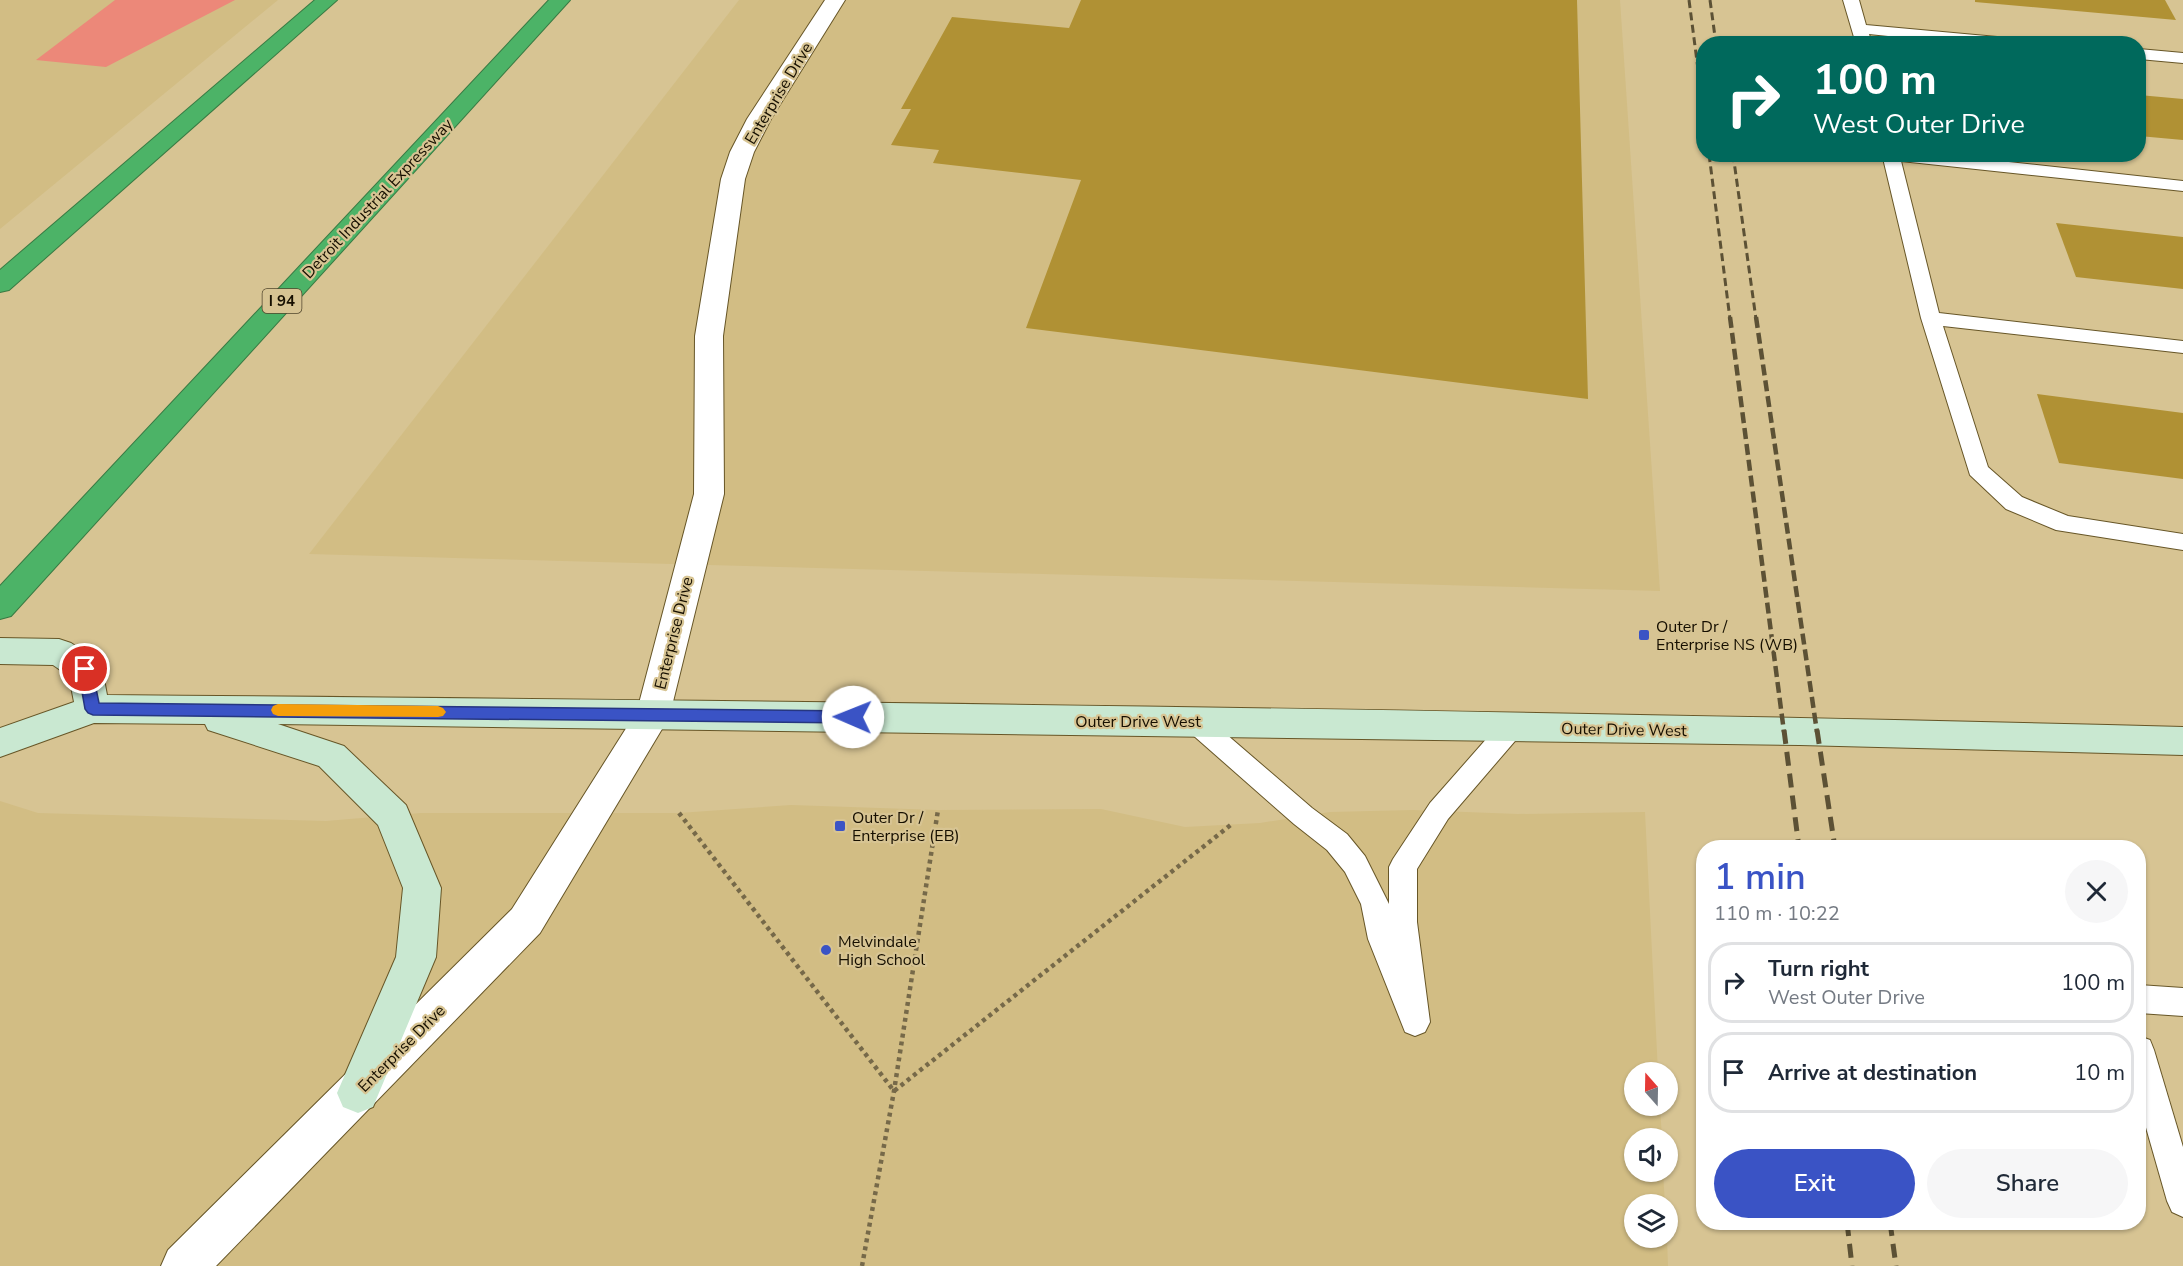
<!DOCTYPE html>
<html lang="en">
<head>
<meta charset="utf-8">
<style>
  :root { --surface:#fff; --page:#f6f6f7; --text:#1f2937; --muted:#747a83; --line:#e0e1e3; --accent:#3a53c5 }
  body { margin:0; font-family:"Nunito Sans",sans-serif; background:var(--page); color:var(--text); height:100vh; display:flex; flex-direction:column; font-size:22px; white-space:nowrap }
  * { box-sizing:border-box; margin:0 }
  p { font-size:20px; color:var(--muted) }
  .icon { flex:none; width:33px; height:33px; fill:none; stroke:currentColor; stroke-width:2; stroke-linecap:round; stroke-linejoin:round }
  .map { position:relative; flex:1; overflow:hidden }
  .panel { position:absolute; left:1696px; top:840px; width:450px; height:390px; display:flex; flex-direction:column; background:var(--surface); border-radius:24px; box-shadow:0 2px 4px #0004 }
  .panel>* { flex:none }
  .banner { position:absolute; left:1696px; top:36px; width:450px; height:126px; border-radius:24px; box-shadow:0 2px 4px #0004; background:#00695c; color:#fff; overflow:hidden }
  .needle { width:39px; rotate:340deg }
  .tools { position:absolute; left:1624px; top:1062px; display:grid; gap:12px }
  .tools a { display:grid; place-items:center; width:54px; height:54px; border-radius:50%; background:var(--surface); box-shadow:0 2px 4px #0004; font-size:30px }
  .pin { position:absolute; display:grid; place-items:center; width:51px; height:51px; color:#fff; margin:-26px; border:3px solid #fff; border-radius:50%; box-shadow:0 2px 6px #0007 }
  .me { position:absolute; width:66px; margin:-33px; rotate:271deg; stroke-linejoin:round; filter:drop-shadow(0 0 4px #0008) }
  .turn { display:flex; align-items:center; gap:21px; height:126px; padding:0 18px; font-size:27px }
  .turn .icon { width:78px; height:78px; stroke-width:2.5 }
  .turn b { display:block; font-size:42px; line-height:51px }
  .round { display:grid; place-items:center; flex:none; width:63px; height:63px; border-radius:32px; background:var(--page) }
  .summary { display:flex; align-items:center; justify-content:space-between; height:102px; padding:0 18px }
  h1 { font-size:36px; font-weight:600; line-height:45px; color:var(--accent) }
  .button { display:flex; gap:12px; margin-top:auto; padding:12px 18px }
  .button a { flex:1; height:69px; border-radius:36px; background:var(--accent); color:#fff; font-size:24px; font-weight:600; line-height:69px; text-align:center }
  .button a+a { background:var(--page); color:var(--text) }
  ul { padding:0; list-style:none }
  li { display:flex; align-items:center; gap:18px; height:81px; margin:0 12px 9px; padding:0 6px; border:3px solid var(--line); border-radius:24px }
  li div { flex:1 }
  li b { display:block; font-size:22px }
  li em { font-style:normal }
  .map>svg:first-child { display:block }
</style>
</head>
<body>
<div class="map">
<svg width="2183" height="1266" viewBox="0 0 2183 1266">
  <rect width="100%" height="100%" fill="#d7c493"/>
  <!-- built -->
  <g fill="#d2bd84">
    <path d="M0,0H278L0,229Z"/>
    <path d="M739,0H1620L1660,591L309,554Z"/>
    <path d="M0,801L38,813L326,821L421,813H679L791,805L938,810L1101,809L1185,827L1260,823L1330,812L1413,810L1518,814L1645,812L1658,1072H1635V1106H1660L1662,1138H1635V1172H1663L1665,1204H1635V1238H1667L1668,1266H0Z"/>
  </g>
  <!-- green -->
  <path fill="#ec8879" d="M115,0H235L106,67L36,60Z"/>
  <!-- building -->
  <g fill="#b09134">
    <path d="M1081,0H1577L1588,399L1026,328L1081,180L933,163L939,150L891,145L911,109H901L952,17L1069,28Z"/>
    <path d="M1975,0H2165L2176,20L1975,2Z"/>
    <path d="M2139,95L2183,99V140L2139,136Z"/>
    <path d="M2056,223L2183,237V289L2076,277Z"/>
    <path d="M2037,394L2183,413V479L2059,463Z"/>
  </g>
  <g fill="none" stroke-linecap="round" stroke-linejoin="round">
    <defs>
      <g id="lane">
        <path d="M1843,0H1859L1866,25L2019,39L2027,44H1964L1869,34L1872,44H1856Z"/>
        <path d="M2139,49L2183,53V63L2139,59Z"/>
        <path d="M1882,154H1935L2183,181V191L1901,161L1939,313L2183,341V353L1943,326L1988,467L2022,497L2068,516L2183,534V550L2056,530L2006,509L1970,475L1921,318Z"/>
        <path d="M1195,712L1204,715L1312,808L1347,834L1365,856L1389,904V867L1393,859L1430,803L1503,720L1512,717L1521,720L1525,727L1521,734L1448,819L1417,869V922L1430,1022L1425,1032L1415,1036L1405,1032L1368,939L1361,904L1345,872L1327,850L1294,824L1186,729L1182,722L1186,715Z"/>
        <path d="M2139,985L2183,988V1016L2139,1013Z"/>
        <path d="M2139,1036L2150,1040L2154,1050L2183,1147V1217L2172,1212L2167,1201L2139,1103Z"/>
      </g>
      <path id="street" d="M825,0H845L771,119L754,152L745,179L723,336L724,494L670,714L665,724L540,933L216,1266H161L168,1250L512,909L637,711L694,494L695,336L721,179L730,152L747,119Z"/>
      <path id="secondary" d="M0,638L59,639L71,643L97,660L102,669L107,695C799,701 1491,709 2183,727V755L1800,745L278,724L344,746L406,805L441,888L436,957L373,1107L358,1113L343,1107L337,1093L396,957L403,888L378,825L319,766L208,730L205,724L94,723L0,757V728L74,702L69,676L53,665L0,664Z"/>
      <g id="highway">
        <path d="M315,0H337L9,290L0,292V270Z"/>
        <path d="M549,0H570L11,616L0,619V586Z"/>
      </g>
    </defs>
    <!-- lane casing -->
    <use href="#lane" stroke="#675627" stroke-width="2"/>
    <!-- street casing -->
    <use href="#street" stroke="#675627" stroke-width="2"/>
    <!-- secondary casing -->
    <use href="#secondary" stroke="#675627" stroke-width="2"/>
    <!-- highway casing -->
    <use href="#highway" stroke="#397a43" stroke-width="2"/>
    <!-- path -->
    <g stroke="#766949" stroke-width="4.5" stroke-dasharray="4 4" stroke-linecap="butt">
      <path d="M679,813L894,1091L1232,824"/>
      <path d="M862,1266L894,1091L938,810"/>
    </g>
    <!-- lane -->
    <use href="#lane" fill="#fff" fill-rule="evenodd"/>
    <!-- street -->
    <use href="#street" fill="#fff" fill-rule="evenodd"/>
    <!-- secondary -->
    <use href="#secondary" fill="#c9e8d1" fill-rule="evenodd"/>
    <!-- highway -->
    <use href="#highway" fill="#4cb367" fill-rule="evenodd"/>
    <!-- rail-far2 -->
    <g stroke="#5c5135" stroke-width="3" stroke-dasharray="8 4.5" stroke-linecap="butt">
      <path d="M1689,0L1704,115"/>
      <path d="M1710,0L1716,44"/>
      <path d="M1709,154L1730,319"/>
      <path d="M1733,154L1756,319"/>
    </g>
    <!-- rail-far1 -->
    <g stroke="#5c5135" stroke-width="4.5" stroke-dasharray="11 5" stroke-linecap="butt">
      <path d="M1730,317L1784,732"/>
      <path d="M1756,317L1817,732"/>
    </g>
    <!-- rail -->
    <g stroke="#5c5135" stroke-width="5" stroke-dasharray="14 8" stroke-linecap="butt">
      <path d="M1784,730L1799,848"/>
      <path d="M1817,730L1835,848"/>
      <path d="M1847,1222L1852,1266"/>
      <path d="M1890,1222L1896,1266"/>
    </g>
  </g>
  <!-- route -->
  <path fill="#3a53c5" stroke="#263680" stroke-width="1.5" d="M85,664L92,669L99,703L853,711L858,713L860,717L858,721L853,723L93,715L88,713L85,709L78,669Z"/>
  <!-- slow -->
  <path fill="#f59e0b" d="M278,704L438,706L443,708L446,712L443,716L438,717L278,716L273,714L271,710L273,706Z"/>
  <!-- markers -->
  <g fill="#3a53c5" stroke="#d7c493" stroke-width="2">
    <rect x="1638" y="629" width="12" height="12" rx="3"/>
    <rect x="834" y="820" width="12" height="12" rx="3"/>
    <circle cx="826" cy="950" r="6"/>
  </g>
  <g text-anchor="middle" stroke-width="4.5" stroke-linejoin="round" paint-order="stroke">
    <!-- shield labels -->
    <rect fill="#d7c493" stroke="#50452c" stroke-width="1.5" x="262.5" y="289" width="39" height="24" rx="4.5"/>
    <g font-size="15" font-weight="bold" fill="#160f00">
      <text x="282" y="306">I 94</text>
    </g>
    <!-- street labels -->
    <g font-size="16" fill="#160f00" stroke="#d7c493">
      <text transform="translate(778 93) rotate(-59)" y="6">Enterprise Drive</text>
      <text transform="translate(377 198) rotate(-47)" y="6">Detroit Industrial Expressway</text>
      <text transform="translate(673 633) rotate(-76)" y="6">Enterprise Drive</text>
      <text x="1138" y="727">Outer Drive West</text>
      <text transform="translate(1624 729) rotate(1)" y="6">Outer Drive West</text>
      <text transform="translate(401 1048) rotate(-45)" y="6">Enterprise Drive</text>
    </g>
    <!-- poi labels -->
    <g font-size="16" fill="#160f00" stroke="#d7c493" text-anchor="start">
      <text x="1656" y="632">Outer Dr /<tspan x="1656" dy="18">Enterprise NS (WB)</tspan></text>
      <text x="852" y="823">Outer Dr /<tspan x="852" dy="18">Enterprise (EB)</tspan></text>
      <text x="838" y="947">Melvindale<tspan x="838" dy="18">High School</tspan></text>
    </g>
  </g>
</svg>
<div class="tools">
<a><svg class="needle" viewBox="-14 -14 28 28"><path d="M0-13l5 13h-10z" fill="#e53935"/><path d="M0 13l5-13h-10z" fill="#747a83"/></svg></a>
<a><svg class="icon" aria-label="sound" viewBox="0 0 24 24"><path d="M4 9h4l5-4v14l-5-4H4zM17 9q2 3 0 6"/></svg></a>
<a><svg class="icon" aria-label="layers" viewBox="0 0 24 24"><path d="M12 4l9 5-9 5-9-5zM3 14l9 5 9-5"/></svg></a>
</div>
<div class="pin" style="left:85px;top:669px;background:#d93025"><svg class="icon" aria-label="arrive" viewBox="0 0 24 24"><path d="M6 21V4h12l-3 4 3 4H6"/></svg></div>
<svg class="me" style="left:853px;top:717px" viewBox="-20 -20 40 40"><circle r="19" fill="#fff"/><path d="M0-13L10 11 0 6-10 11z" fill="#3a53c5"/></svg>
<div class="banner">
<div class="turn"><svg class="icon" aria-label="right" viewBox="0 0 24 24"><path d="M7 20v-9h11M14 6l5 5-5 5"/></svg><div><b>100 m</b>West Outer Drive</div></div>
</div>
<section class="panel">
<div class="summary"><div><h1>1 min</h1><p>110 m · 10:22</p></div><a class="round"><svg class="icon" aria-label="close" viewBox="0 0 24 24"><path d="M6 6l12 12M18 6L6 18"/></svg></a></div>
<ul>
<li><svg class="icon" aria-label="right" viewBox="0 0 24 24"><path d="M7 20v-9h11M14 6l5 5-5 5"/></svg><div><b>Turn right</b><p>West Outer Drive</p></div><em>100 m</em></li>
<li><svg class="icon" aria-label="arrive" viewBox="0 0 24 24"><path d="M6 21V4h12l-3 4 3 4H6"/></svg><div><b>Arrive at destination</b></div><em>10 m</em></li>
</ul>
<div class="button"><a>Exit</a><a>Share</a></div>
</section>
</div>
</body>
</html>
